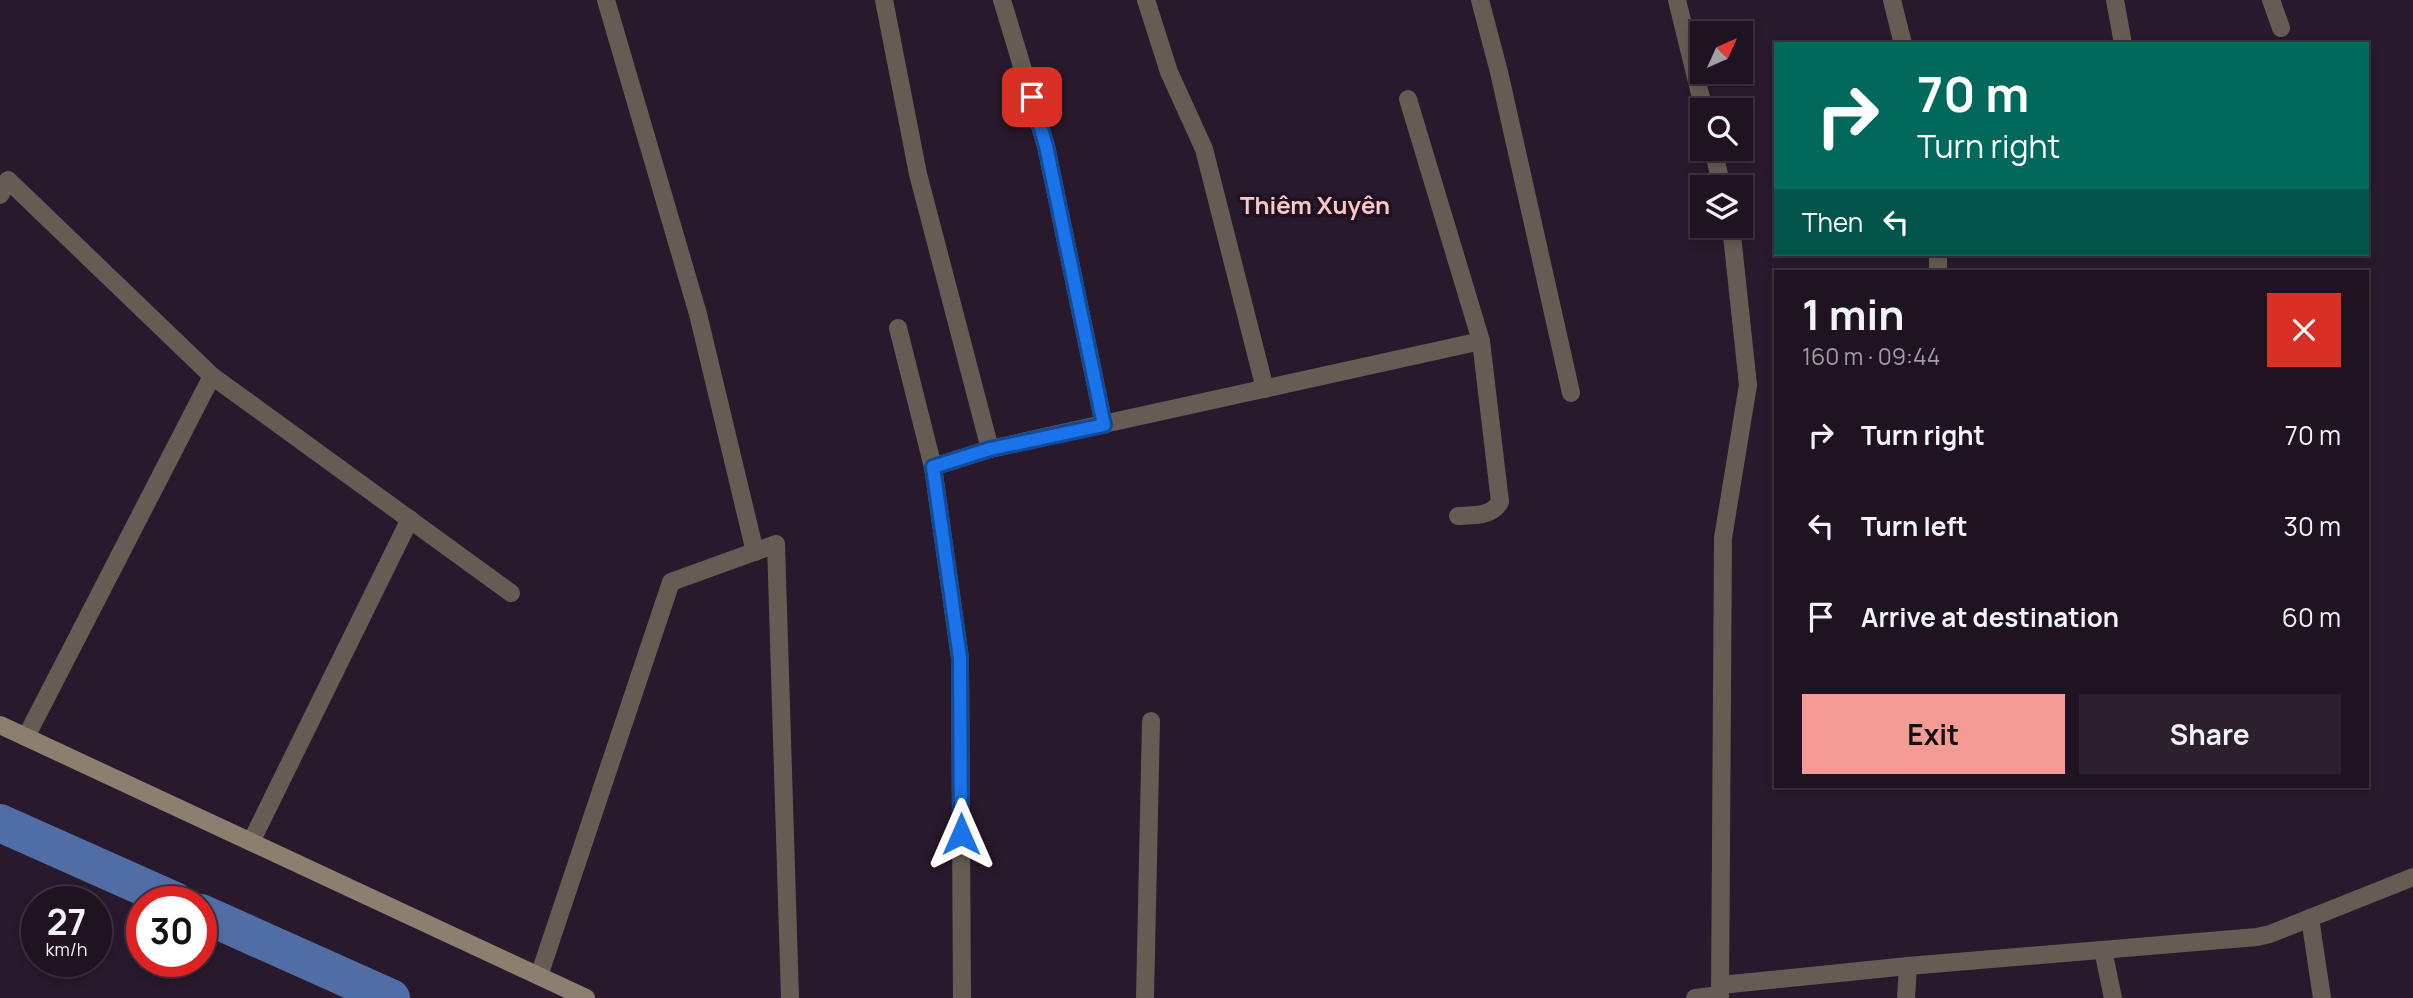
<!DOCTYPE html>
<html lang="en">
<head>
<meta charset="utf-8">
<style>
  :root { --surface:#1f1321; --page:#2c202e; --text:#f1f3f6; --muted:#a19ea5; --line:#3c323f; --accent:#f59b96 }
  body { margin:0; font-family:Manrope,sans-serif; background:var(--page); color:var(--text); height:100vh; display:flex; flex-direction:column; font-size:26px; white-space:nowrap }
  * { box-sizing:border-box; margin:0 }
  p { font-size:23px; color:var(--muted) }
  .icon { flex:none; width:38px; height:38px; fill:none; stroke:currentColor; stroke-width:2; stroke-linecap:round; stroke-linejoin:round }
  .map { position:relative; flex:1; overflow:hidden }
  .sheet { position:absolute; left:1774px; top:270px; width:595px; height:518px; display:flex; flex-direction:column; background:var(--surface); border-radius:0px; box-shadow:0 4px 10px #0003,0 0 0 2px var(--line) }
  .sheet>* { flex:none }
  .top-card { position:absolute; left:1774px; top:42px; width:595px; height:214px; border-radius:0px; box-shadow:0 4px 10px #0003,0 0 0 2px var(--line); background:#00695c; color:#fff; overflow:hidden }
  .needle { width:46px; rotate:45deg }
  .buttons { position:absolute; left:1690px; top:21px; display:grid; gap:14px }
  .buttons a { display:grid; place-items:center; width:63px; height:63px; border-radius:0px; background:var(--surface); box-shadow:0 4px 10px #0003,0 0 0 2px var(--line); font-size:35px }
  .speed { position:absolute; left:21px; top:886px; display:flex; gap:14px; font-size:35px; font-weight:700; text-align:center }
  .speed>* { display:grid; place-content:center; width:91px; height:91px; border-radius:50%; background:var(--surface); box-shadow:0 4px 10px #0003,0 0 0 2px var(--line); line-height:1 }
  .speed small { font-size:18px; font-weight:400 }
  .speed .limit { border:10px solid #d22; background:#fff; color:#111 }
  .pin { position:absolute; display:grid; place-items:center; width:60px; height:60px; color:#fff; margin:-30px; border-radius:14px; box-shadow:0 4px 10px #0006 }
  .me { position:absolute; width:77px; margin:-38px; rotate:0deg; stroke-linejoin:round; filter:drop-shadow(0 0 5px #0008) }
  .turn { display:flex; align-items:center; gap:24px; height:147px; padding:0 28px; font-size:32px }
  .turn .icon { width:91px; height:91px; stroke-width:2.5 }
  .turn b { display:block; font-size:49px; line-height:60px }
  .then { display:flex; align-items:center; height:66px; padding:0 28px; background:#0003; gap:14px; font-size:26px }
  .round { display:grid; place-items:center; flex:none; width:74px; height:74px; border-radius:0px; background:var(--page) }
  .headline { display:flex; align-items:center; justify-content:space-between; height:119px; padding:0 28px }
  h1 { font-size:42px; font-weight:700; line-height:52px }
  .action { display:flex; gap:14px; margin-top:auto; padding:14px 28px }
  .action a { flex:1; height:80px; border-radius:0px; background:var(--accent); color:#111; font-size:28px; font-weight:700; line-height:80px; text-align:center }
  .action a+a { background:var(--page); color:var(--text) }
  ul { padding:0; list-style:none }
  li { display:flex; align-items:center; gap:21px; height:91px; padding:0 28px }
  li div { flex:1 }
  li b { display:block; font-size:26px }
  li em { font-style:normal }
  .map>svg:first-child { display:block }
</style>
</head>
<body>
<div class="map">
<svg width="2413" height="998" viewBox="0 0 2413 998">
  <rect width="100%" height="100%" fill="#29192c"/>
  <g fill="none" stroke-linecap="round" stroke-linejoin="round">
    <!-- canal -->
    <g stroke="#506ea5" stroke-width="38">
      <path d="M0,823L175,901"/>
      <path d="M201,913L391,998"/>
    </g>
    <!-- street -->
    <g stroke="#655d53" stroke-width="18">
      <path d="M606,0L698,314L755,552"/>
      <path d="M884,0L918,174L990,449"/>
      <path d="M1002,0L1046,146L1104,425"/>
      <path d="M1146,0L1169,72L1204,149L1265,389"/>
      <path d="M1480,0L1499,72L1571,393"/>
      <path d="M1677,0L1704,110"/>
      <path d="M1892,0L1903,44"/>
      <path d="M2115,0L2123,44"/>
      <path d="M2271,0L2281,28"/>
      <path d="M1408,99L1481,341L1500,502C1491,517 1474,515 1458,516"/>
      <path d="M1713,149L1722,187"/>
      <path d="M0,195L8,180L212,376L511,593"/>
      <path d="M1938,254V271"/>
      <path d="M898,328L933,467L960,658L962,998"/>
      <path d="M933,467L990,449L1481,341"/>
      <path d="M26,737L212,376"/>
      <path d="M251,842L410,519"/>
      <path d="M2310,918L2322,998"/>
      <path d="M2103,950L2113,998"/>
      <path d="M539,976L671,582L776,544L790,998"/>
      <path d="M1721,985L1908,966L2257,937L2270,934L2413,877"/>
      <path d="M1145,998L1151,721"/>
      <path d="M1695,998L1720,995"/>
      <path d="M1720,998L1723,538L1748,385L1731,226"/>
      <path d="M1906,998L1908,966"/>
    </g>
    <!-- secondary -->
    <path stroke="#8c7f6f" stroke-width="18" d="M0,725L586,998"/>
  </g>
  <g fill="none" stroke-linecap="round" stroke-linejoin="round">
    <defs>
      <path id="route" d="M961,834L960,658L933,467L990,449L1104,425L1046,146L1032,97"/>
    </defs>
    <!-- route casing -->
    <use href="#route" stroke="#114b97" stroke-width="18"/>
    <!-- route -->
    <use href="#route" stroke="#1a73e8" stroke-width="12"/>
  </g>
  <g text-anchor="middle" stroke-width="7" stroke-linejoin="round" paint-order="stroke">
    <!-- quarter labels -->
    <g font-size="24" font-weight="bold" fill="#fcc8c4" stroke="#1f1022">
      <text x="1315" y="214">Thiêm Xuyên</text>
    </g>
  </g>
</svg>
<div class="buttons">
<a><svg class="needle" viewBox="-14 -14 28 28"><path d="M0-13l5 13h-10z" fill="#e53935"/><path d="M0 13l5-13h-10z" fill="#a19ea5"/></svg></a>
<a><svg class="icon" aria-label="search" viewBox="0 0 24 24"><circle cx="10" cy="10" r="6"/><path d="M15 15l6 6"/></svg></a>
<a><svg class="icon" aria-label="layers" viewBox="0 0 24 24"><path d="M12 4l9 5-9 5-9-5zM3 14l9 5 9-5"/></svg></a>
</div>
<div class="speed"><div>27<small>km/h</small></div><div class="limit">30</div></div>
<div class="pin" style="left:1032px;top:97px;background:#d93025"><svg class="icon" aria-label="arrive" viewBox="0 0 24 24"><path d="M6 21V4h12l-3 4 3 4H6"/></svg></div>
<svg class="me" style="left:961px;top:834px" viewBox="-20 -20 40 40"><path d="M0-17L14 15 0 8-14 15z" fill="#1a73e8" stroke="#fff" stroke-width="4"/></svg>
<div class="top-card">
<div class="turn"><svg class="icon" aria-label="right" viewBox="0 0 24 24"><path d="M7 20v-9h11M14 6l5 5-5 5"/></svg><div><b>70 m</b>Turn right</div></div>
<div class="then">Then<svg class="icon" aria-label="left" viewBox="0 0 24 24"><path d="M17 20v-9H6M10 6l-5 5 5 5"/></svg></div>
</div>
<section class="sheet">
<div class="headline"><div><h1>1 min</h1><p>160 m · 09:44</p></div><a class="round" style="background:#d93025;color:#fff"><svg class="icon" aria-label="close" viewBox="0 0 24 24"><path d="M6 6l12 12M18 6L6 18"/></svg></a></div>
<ul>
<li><svg class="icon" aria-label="right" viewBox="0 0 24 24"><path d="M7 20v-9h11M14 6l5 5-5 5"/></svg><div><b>Turn right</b></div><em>70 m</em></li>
<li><svg class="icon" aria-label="left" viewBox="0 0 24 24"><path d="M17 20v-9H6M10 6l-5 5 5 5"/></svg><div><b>Turn left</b></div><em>30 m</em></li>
<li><svg class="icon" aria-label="arrive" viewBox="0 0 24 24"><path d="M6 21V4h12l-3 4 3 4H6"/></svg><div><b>Arrive at destination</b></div><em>60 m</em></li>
</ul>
<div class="action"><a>Exit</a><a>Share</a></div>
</section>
</div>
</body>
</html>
